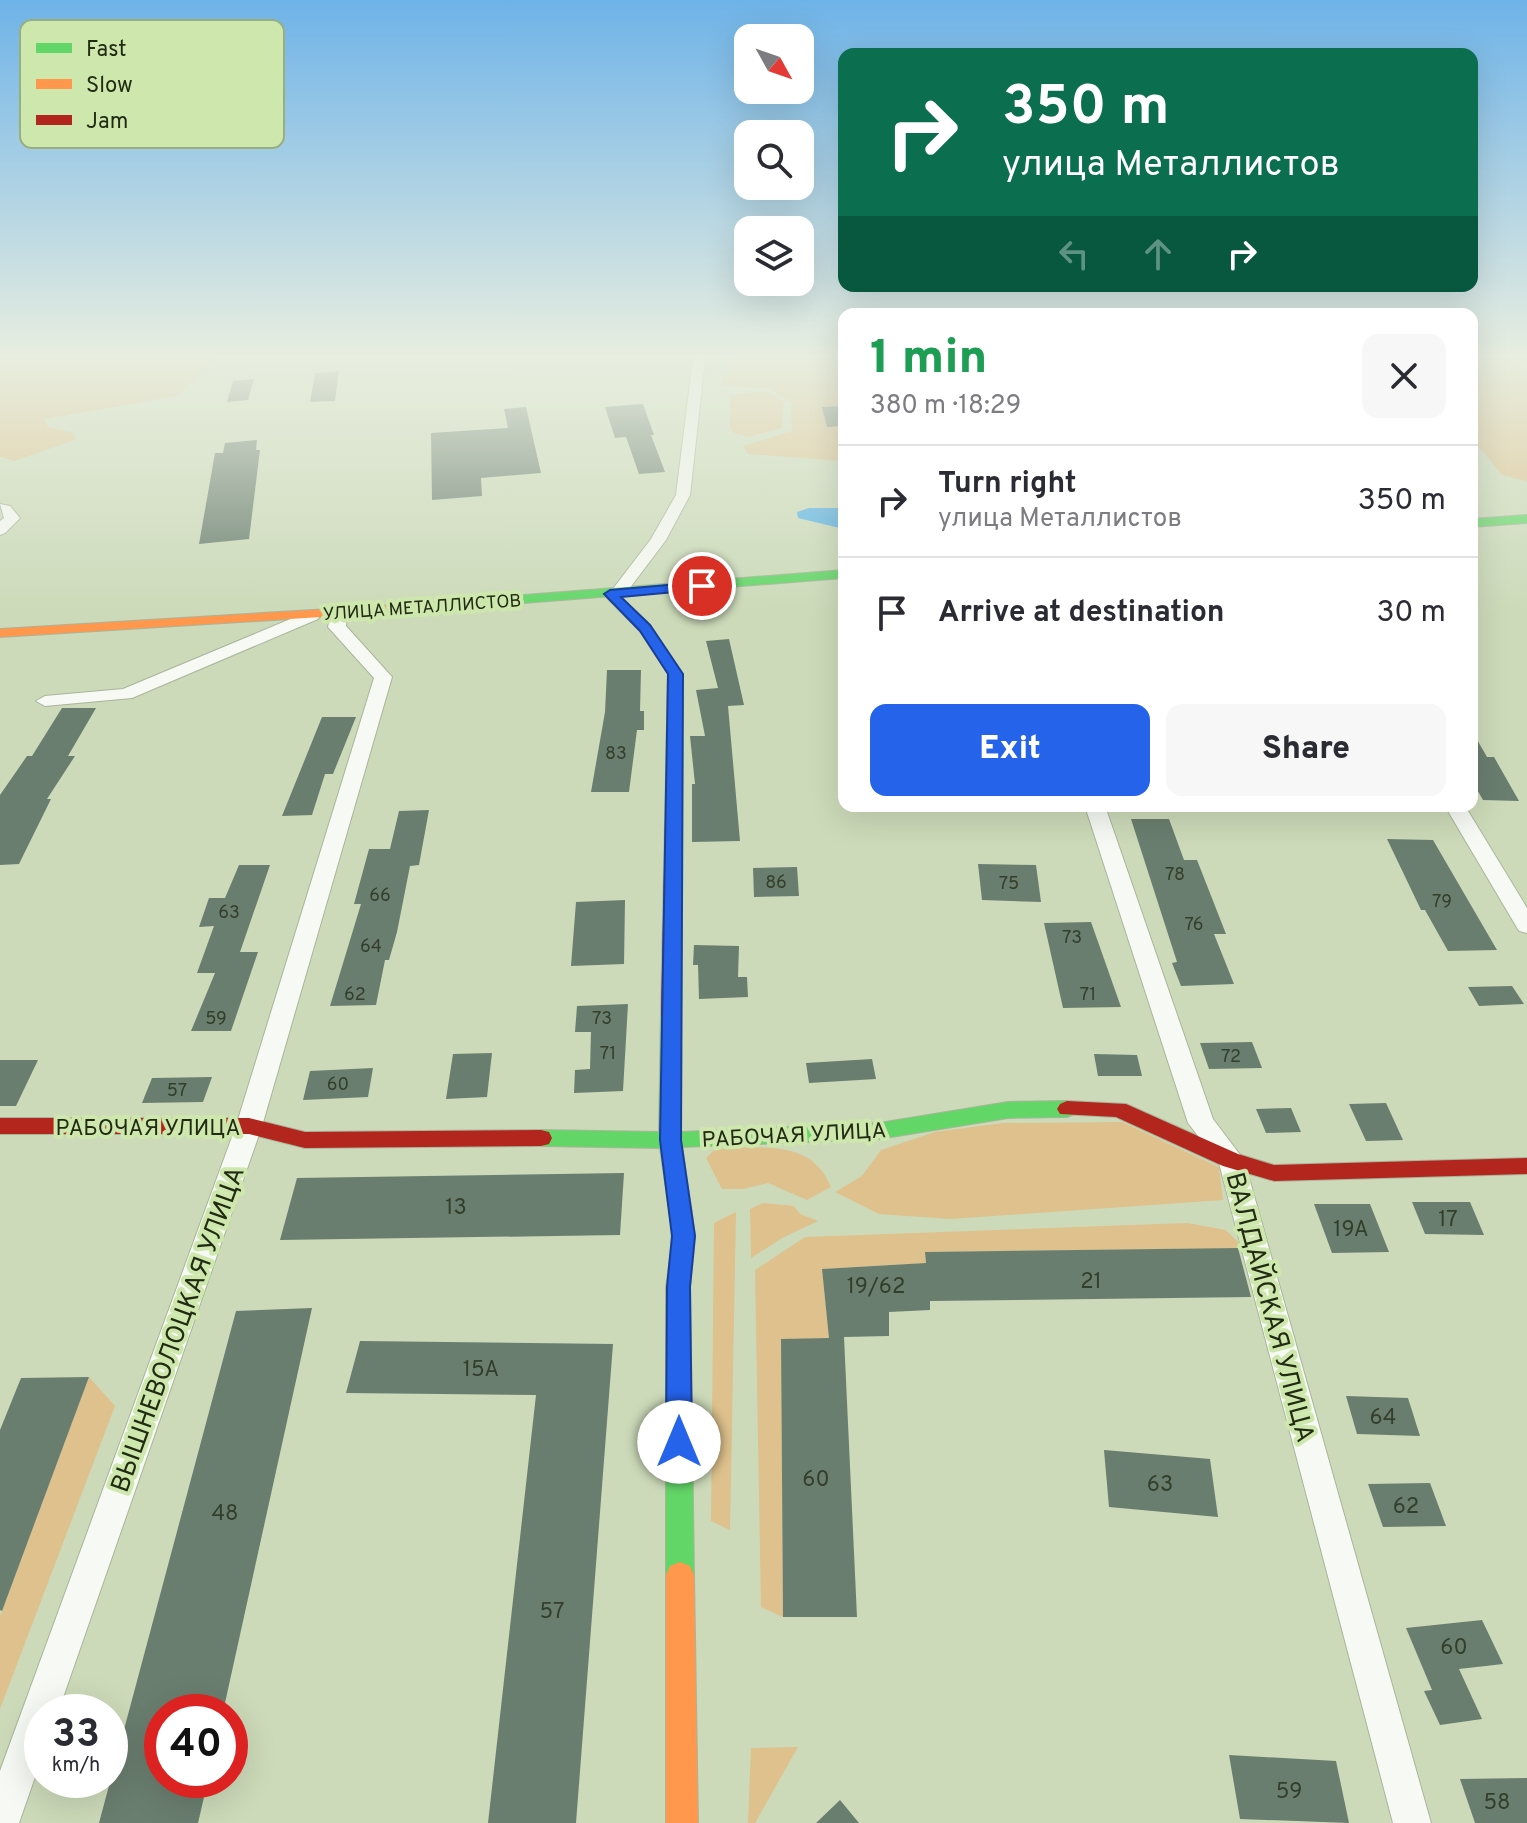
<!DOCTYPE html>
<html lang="en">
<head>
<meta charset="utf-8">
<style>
  :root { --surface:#fff; --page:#f7f7f7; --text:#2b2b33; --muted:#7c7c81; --line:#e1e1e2; --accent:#2563eb }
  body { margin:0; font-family:Overpass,sans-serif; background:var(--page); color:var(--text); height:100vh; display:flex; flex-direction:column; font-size:30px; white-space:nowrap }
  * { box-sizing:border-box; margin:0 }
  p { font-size:26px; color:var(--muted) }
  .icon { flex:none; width:44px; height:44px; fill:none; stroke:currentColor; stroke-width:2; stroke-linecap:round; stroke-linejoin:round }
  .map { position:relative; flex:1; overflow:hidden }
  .details { position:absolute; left:838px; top:308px; width:640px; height:504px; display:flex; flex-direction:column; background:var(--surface); border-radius:16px; box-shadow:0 8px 32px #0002 }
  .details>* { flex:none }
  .guide { position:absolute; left:838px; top:48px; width:640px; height:244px; border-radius:16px; box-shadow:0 8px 32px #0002; background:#0b6e4f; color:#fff; overflow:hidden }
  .needle { width:52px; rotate:130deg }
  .controls { position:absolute; left:734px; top:24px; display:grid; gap:16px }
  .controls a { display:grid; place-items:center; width:80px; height:80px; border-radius:16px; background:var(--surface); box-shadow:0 8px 32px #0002; font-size:40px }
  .speed { position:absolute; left:24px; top:1694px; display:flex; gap:16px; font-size:40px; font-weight:700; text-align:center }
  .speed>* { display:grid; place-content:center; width:104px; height:104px; border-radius:50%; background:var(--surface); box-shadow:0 8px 32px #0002; line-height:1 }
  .speed small { font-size:20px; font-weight:400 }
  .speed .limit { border:12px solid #d22; background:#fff; color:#111 }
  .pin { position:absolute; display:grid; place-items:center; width:68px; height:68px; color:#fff; margin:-34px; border:4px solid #fff; border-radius:50%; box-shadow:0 2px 8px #0007 }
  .me { position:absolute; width:88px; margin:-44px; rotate:0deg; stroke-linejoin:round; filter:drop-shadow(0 0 6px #0008) }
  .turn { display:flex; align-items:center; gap:28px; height:168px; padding:0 32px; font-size:36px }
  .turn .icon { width:104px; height:104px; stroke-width:2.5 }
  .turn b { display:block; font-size:56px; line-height:68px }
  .lanes { display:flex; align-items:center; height:76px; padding:0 32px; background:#0003; justify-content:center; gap:40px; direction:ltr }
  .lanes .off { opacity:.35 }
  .round { display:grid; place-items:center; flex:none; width:84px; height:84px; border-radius:16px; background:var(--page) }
  .headline { display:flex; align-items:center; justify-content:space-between; height:136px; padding:0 32px }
  h1 { font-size:48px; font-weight:800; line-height:60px; color:#1e9e55 }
  .button { display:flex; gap:16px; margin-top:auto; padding:16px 32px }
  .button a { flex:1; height:92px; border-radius:16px; background:var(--accent); color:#fff; font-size:32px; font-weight:800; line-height:92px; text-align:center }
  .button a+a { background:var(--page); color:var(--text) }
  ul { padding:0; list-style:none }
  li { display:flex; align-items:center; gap:24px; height:112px; padding:0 32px; border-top:2px solid var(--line) }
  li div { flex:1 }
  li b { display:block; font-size:30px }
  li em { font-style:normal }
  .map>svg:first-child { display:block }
</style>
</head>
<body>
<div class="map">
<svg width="1527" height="1823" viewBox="0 0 1527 1823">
  <rect width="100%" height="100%" fill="#ccdab9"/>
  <!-- green -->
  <g fill="#dec18c">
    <path d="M0,359H218L177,396L45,419L48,427L74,433L75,440L14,461L0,457Z"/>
    <path d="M731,359H831L844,364V461L748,454L743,446L792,431L791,403L770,389L721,385Z"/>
    <path d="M1472,359H1527V481L1502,475L1472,438Z"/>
    <path d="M767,391L784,402L782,428L749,437L733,433L730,427V395Z"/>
    <path d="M1122,1122L1219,1167L1223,1200L950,1219L879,1214L835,1192L862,1176L881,1150L935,1132L1003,1123Z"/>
    <path d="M730,1147C771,1148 813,1142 831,1187L807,1200L768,1183L743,1189H722L706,1158L713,1151Z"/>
    <path d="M763,1203L794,1206L800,1214L818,1221L782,1238L751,1258L750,1209Z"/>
    <path d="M736,1212L730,1530L711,1521L714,1223Z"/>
    <path d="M1187,1223L1226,1230L1244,1248L925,1252L926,1263L822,1269L829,1338L781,1340L783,1617L761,1607L755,1270L805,1237Z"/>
    <path d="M89,1377L115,1406L0,1709V1616Z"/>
    <path d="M798,1747L755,1823H748L751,1748Z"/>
  </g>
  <!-- water -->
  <path fill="#57b1e7" d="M809,508H844V529L798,518L797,512Z"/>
  <!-- building -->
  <g fill="#6a7e6f">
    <path d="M339,371L335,401L310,402L315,373Z"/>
    <path d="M254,379L248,400L227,402L233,381Z"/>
    <path d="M643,404L654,435H651L665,472L639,474L626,437L615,438L605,407Z"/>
    <path d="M844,406V426L827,427L822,407Z"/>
    <path d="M526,407L541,473L481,478L482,496L432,500L431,433L508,428L504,409Z"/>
    <path d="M257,440L256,450H260L249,539L199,544L215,453H223L225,443Z"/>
    <path d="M729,639L744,705L728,706L740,841L692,842V784H695L690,736H705L696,690L718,688L706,641Z"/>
    <path d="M607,670H641L640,711H644V730H637L629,792H591L605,712Z"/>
    <path d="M62,708H96L68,756H75L47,799H51L19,864L0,865V795L27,756H32Z"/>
    <path d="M322,717H356L333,774H325L312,815L282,816Z"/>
    <path d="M1472,731L1487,757H1494L1519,801L1483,800L1472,781Z"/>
    <path d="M429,810L419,865L410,866L397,932L389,960H385L376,1005L330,1006L361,904H354L369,849H390L399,811Z"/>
    <path d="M1131,819H1169L1184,860H1197L1226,934H1214L1234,984L1181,986L1172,963L1177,962Z"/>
    <path d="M1387,839L1433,840L1497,950L1448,951L1425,910H1421Z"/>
    <path d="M978,864L1036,865L1041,902L982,900Z"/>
    <path d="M239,865H270L240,952H258L231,1031H191L215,973H197L214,926L199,927L209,898H225Z"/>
    <path d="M797,867L799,896L754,897L753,868Z"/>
    <path d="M625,900L624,964L571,966L576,902Z"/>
    <path d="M1091,922L1121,1007L1063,1008L1044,923Z"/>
    <path d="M694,945L739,946L738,977H747L748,997L699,999L698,965H693Z"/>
    <path d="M1512,986L1524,1004L1479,1006L1468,987Z"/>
    <path d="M628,1004L623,1091L574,1093L575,1070L590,1069L591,1032H575L577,1006Z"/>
    <path d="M1252,1042L1262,1068L1209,1069L1200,1043Z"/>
    <path d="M492,1053L487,1097L446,1099L453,1054Z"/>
    <path d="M1094,1054L1137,1055L1142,1076H1098Z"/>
    <path d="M872,1059L876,1079L809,1083L806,1063Z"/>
    <path d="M0,1060H38L16,1106H0Z"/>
    <path d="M373,1068L368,1097L303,1100L310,1071Z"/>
    <path d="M212,1077L203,1102L142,1103L152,1078Z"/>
    <path d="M1386,1103L1403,1140L1366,1141L1349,1104Z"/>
    <path d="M1291,1108L1301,1132L1266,1133L1256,1109Z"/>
    <path d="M624,1173L620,1235L280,1240L297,1178Z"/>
    <path d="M1412,1202H1470L1484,1235L1425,1234Z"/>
    <path d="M1314,1204H1370L1389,1252L1332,1253Z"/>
    <path d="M1238,1248L1251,1297L930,1301V1310L889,1312V1336L844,1337L857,1617H783L781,1339L829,1338L822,1269L926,1263L925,1252Z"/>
    <path d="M312,1308L223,1712H162V1780H208L198,1823H99L236,1311Z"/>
    <path d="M360,1341L613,1344L576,1823H488L536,1395L346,1393Z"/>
    <path d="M89,1377L2,1611L0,1610V1430L21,1378Z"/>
    <path d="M1346,1396L1408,1398L1420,1436L1357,1434Z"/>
    <path d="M1104,1450L1210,1459L1218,1517L1109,1507Z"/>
    <path d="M1430,1483L1446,1526L1383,1527L1368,1484Z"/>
    <path d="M1482,1620L1503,1664L1459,1669L1482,1719L1440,1725L1424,1691L1432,1690L1406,1628Z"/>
    <path d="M1229,1755L1336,1761L1349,1823L1240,1819Z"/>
    <path d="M1527,1778V1823H1475L1460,1779Z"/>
    <path d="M840,1800L859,1823H816Z"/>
  </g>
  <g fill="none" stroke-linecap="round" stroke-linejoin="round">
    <defs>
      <g id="street">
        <path d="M693,359H705L690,495L666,540L623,597H611L609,594L651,539L676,495Z"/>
        <path d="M0,504L10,506L20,518L5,533L0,535V521L4,518Z"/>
        <path d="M339,608L347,613L346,626L392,677L262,1126L58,1712H42V1757L19,1823H0V1771L236,1126L374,678L328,627L331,613Z"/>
        <path d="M312,610L320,615L318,619L132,698L45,706L36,701L45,696L123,689Z"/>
        <path d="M1085,806H1105L1213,1119L1244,1160L1431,1823H1393L1219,1163L1188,1123Z"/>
        <path d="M1445,806H1465L1527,908V933L1519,931L1516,926Z"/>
      </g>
      <g id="fast">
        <path d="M1527,515V523L1472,527V519Z"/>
        <path d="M844,570V578L395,613L388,609L395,605Z"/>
        <path d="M671,1008L678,1010L681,1015V1132L879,1123L1008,1102L1067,1101L1074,1104L1077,1109L1074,1114L1067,1117L1008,1118L879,1139L682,1147L695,1236L690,1287L694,1575L690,1584L680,1588L670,1584L666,1575V1287L673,1236L660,1148L541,1146L533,1144L530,1138L533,1132L541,1130L659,1132L661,1015L664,1010Z"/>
      </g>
      <g id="slow">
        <path d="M395,605L400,606V612L0,637V629Z"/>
        <path d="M680,1562L690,1566L694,1575L698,1823H666V1575L670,1566Z"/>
      </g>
      <g id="jam">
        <path d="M610,590L650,625L682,674L681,1015L678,1020H664L661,1015L668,674L640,631L603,594Z"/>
        <path d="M1067,1101L1126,1104L1238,1154L1274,1165L1527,1158V1174L1274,1181L1223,1166L1116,1117L1060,1114L1057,1109L1060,1104Z"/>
        <path d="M0,1118H249L305,1132L541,1130L549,1132L552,1138L549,1144L541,1146L305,1148L249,1134H0Z"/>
      </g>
    </defs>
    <!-- street casing -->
    <use href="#street" stroke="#a9b59b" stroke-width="2"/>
    <!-- fast casing -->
    <use href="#fast" stroke="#a9b59b" stroke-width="2"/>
    <!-- slow casing -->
    <use href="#slow" stroke="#a9b59b" stroke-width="2"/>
    <!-- jam casing -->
    <use href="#jam" stroke="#a9b59b" stroke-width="2"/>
    <!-- street -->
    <use href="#street" fill="#f7f9f4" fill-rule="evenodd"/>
    <!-- fast -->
    <use href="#fast" fill="#63d668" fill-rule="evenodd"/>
    <!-- slow -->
    <use href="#slow" fill="#ff974d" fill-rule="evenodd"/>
    <!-- jam -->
    <use href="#jam" fill="#b3261e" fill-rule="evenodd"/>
  </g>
  <!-- sky -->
  <linearGradient id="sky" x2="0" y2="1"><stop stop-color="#6eb3e8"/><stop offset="0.58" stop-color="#e8eee0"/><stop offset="1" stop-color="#e8eee0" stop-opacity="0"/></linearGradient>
  <rect width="1527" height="614" fill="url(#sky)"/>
  <!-- route -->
  <path fill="#2563eb" stroke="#184099" stroke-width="2" d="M702,582L709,586L707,589L621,597L650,625L683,674L681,1140L695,1236L690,1287L692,1442L689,1450L679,1454L670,1450L666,1442L667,1287L672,1236L660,1140L668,674L640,631L604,594L610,590Z"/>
  <g text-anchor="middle" stroke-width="8" stroke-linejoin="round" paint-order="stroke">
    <!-- far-street labels -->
    <g font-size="18" fill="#212a13" stroke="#cde7ac">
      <text transform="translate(422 607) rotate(-4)" y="6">УЛИЦА МЕТАЛЛИСТОВ</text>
    </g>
    <!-- number labels -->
    <g font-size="18" fill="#333f2a">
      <text x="616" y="759">83</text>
      <text x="1175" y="880">78</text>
      <text x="776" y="888">86</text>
      <text x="1009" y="889">75</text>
      <text x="380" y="901">66</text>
      <text x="1442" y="907">79</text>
      <text x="229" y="918">63</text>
      <text x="1194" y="930">76</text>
      <text x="1072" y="943">73</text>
      <text x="371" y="952">64</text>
      <text x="355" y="1000">62</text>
      <text x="1088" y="1000">71</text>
      <text x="216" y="1024">59</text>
      <text x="602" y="1024">73</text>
      <text x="608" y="1059">71</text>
      <text x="1231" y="1062">72</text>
      <text x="338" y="1090">60</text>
      <text x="177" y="1096">57</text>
    </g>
    <!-- street labels -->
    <g font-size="22" fill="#212a13" stroke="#cde7ac">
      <text x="148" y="1135">РАБОЧАЯ УЛИЦА</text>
      <text transform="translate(794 1134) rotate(-3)" y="8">РАБОЧАЯ УЛИЦА</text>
    </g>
    <!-- near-number labels -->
    <g font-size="22" fill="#333f2a">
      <text x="456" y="1214">13</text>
      <text x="1448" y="1226">17</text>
      <text x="1351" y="1236">19А</text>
      <text x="1091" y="1288">21</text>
      <text x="876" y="1293">19/62</text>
      <text x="481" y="1376">15А</text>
      <text x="1383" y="1424">64</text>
      <text x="816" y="1486">60</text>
      <text x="1160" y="1491">63</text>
      <text x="1406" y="1513">62</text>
      <text x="225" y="1520">48</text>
      <text x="552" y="1618">57</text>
      <text x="1454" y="1654">60</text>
      <text x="1289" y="1798">59</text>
      <text x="1497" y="1809">58</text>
    </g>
    <!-- near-street labels -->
    <g font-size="26" fill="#212a13" stroke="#cde7ac">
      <text transform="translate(1271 1307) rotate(75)" y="9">ВАЛДАЙСКАЯ УЛИЦА</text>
      <text transform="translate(177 1329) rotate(-70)" y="9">ВЫШНЕВОЛОЦКАЯ УЛИЦА</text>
    </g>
  </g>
  <!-- legend -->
  <rect x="20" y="20" width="264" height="128" rx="12" fill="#cde7ac" stroke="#99ae7e" stroke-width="2"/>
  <rect x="36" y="43" width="36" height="10" fill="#63d668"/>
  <rect x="36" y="79" width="36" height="10" fill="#ff974d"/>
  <rect x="36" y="115" width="36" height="10" fill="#b3261e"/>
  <g font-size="22" fill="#212a13">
    <text x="86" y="56">Fast</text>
    <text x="86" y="92">Slow</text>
    <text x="86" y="128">Jam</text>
  </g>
</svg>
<div class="controls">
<a><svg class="needle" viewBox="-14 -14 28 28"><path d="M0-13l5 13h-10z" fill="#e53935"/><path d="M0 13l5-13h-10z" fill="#7c7c81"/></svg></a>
<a><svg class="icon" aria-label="search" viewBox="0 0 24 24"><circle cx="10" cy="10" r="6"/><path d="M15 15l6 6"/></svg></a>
<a><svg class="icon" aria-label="layers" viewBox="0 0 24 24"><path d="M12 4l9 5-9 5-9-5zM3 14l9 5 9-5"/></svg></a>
</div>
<div class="speed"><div>33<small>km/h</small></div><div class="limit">40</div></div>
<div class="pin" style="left:702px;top:586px;background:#d93025"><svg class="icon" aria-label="arrive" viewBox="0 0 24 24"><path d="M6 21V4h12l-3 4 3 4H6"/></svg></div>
<svg class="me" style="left:679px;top:1442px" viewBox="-20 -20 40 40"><circle r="19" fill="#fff"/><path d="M0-13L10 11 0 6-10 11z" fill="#2563eb"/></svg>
<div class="guide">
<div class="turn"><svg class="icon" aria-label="right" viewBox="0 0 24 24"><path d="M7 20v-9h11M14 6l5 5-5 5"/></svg><div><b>350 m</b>улица Металлистов</div></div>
<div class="lanes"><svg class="icon off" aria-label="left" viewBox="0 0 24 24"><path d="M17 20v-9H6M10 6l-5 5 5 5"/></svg><svg class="icon off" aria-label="ahead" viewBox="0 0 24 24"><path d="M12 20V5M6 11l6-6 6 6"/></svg><svg class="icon" aria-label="right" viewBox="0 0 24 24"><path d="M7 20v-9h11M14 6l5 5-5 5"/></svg></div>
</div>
<section class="details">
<div class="headline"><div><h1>1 min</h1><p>380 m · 18:29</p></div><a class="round"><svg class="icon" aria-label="close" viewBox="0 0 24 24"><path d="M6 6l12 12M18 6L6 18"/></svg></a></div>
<ul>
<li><svg class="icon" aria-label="right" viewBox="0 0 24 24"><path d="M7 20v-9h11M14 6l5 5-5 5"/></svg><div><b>Turn right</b><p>улица Металлистов</p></div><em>350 m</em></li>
<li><svg class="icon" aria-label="arrive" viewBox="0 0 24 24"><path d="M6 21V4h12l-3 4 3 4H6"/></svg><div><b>Arrive at destination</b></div><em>30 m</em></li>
</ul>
<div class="button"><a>Exit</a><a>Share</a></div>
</section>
</div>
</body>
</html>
